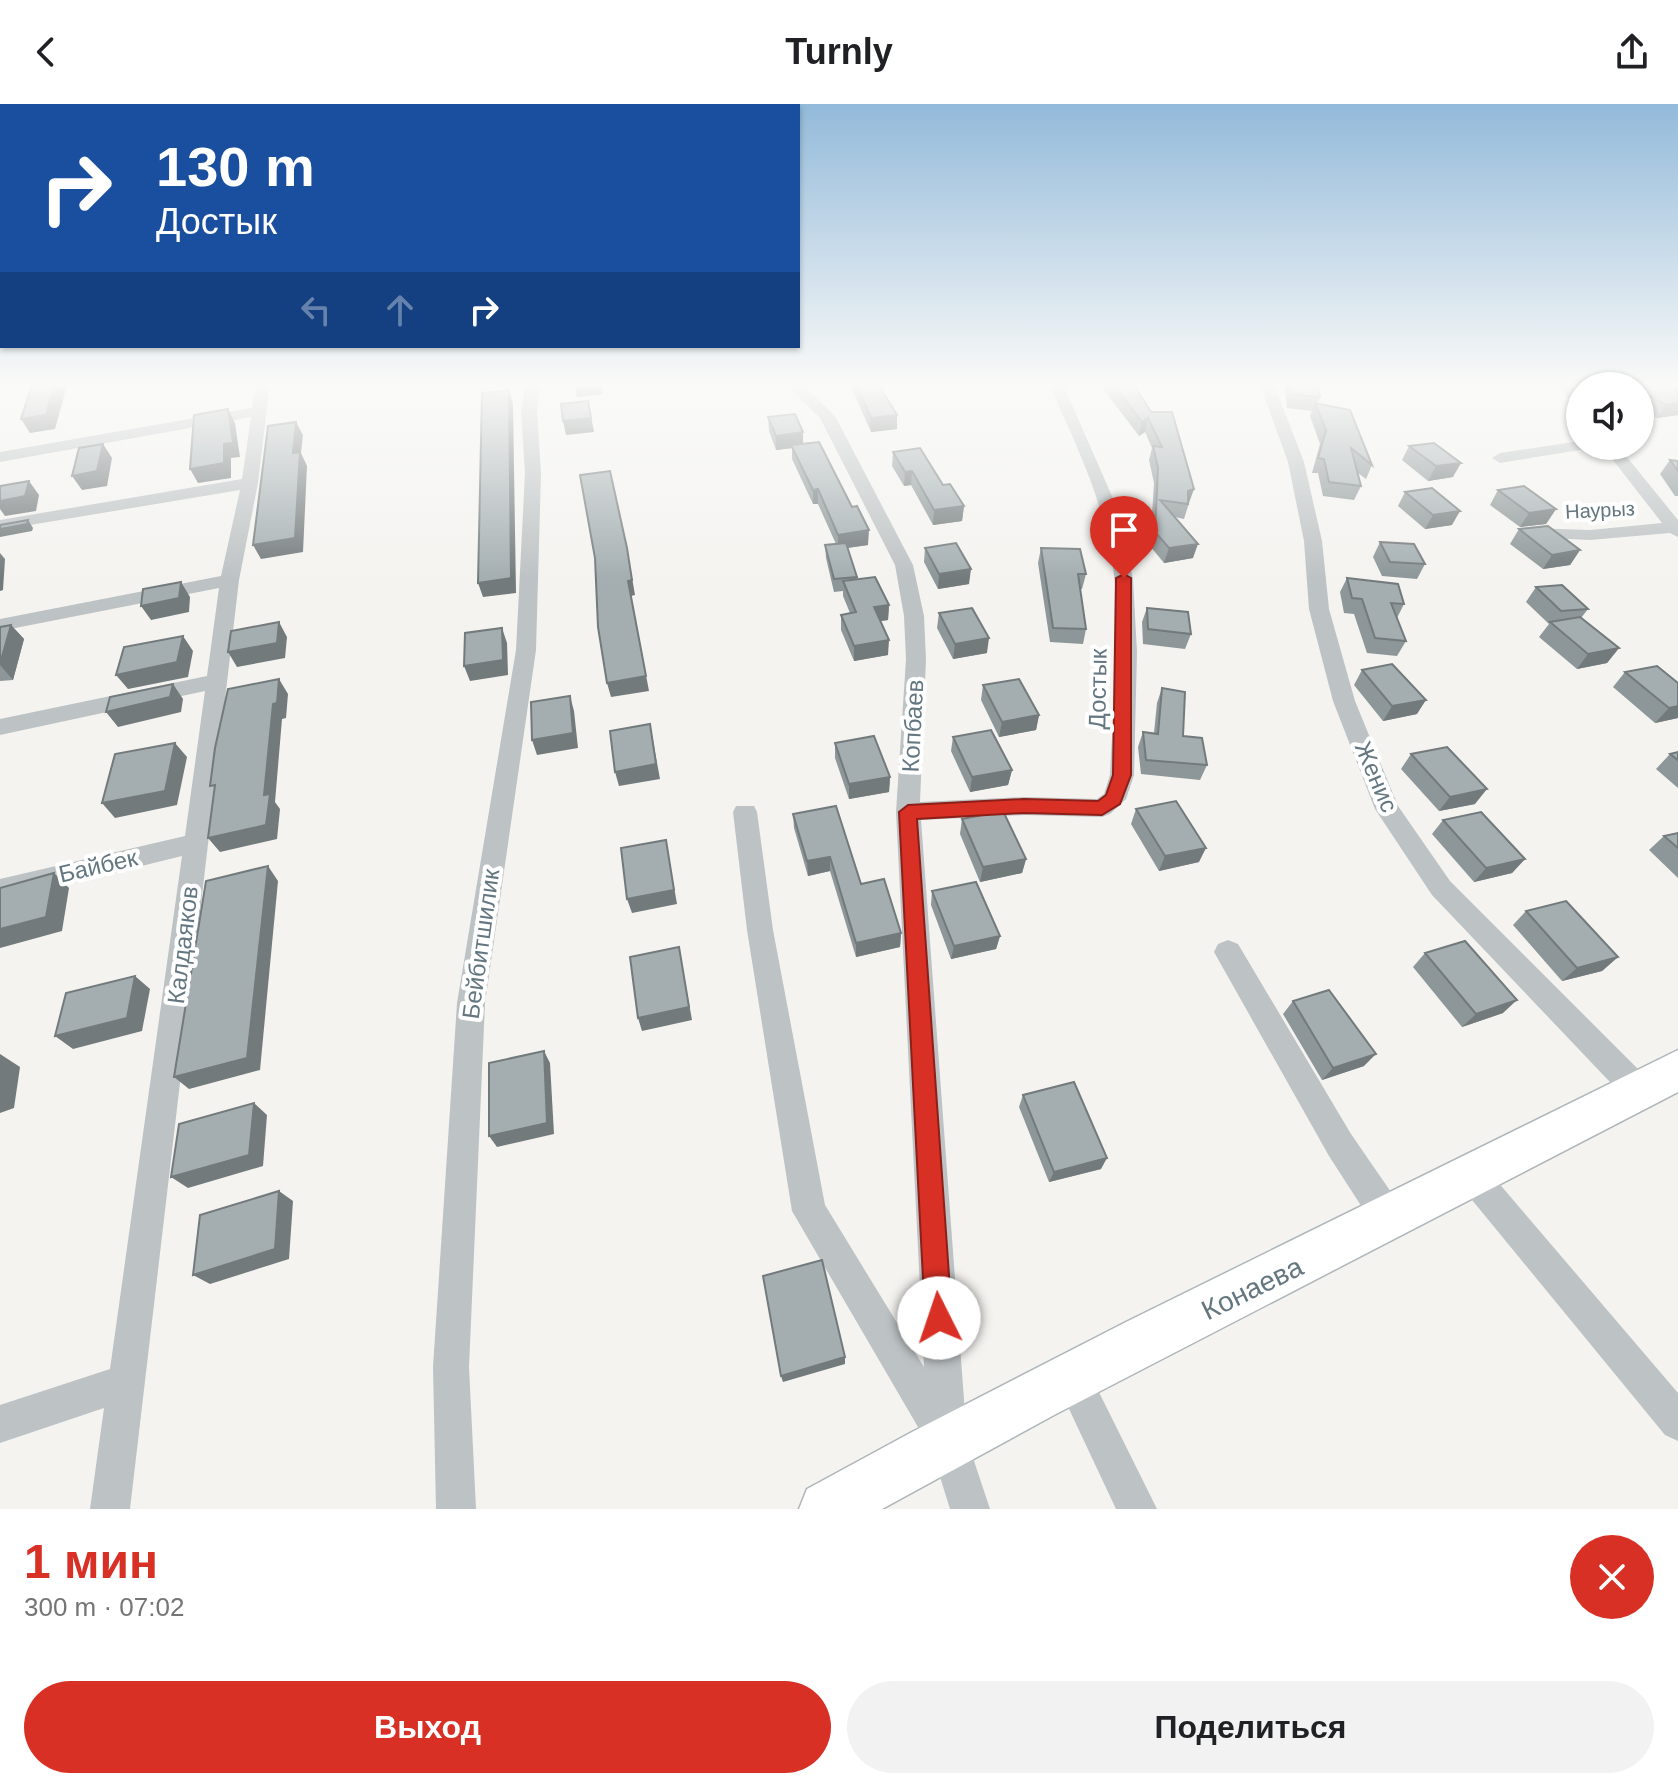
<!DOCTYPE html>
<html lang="ru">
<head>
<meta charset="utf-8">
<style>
  :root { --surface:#fff; --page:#f2f2f2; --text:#202124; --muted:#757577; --accent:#d93025 }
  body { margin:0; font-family:Helvetica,sans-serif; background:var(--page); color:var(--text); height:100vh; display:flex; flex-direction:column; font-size:30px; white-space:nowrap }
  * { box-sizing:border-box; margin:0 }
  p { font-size:26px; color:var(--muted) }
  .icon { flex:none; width:44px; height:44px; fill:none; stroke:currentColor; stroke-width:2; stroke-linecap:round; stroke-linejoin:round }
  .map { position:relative; height:1405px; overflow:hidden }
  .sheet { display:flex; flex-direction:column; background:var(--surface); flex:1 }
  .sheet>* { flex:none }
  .banner { position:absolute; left:0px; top:0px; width:800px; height:244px; box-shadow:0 2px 6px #0004; background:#1a4fa0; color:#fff; overflow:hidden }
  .fabs { position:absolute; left:1566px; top:268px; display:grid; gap:16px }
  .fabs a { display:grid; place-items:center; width:88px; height:88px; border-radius:50%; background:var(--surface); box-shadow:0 2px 6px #0004; font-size:40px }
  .pin { position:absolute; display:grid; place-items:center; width:68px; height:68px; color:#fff; margin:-82px -34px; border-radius:50% 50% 50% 0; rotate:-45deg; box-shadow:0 0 8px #0007 }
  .pin .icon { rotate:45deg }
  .me { position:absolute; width:88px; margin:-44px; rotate:356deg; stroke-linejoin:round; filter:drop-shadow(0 0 6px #0008) }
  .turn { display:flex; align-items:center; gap:28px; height:168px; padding:0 24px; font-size:36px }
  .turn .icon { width:104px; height:104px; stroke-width:2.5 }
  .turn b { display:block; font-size:56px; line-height:68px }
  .lanes { display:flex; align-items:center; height:76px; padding:0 24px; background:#0003; justify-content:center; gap:40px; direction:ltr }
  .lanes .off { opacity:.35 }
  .round { display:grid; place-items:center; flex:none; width:84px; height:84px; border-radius:42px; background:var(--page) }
  .overview { display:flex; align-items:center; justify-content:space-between; height:136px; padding:0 24px }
  h1 { font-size:48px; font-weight:600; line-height:60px; color:var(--accent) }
  .cta { display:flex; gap:16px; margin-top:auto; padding:16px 24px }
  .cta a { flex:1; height:92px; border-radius:48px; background:var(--accent); color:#fff; font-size:32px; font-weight:600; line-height:92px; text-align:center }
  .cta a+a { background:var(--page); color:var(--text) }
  header { display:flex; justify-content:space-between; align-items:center; height:104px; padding:0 24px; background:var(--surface); font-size:36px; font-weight:600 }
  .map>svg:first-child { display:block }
</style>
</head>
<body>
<header><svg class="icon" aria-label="back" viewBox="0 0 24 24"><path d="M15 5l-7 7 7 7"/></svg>Turnly<svg class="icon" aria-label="share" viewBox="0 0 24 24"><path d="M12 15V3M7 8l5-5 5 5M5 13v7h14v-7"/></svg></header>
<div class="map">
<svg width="1678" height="1405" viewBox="0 0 1678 1405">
  <rect width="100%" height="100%" fill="#f4f3f0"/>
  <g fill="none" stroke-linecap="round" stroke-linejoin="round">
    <defs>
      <path id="secondary" d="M1678,946V988L1056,1310L882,1405H799L807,1385L912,1328L1126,1218Z"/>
    </defs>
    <!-- secondary casing -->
    <use href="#secondary" stroke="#afb6b9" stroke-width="3"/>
    <!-- minor -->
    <g fill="#bdc2c4" fill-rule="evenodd">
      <path d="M256,278H270L258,379L239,476L130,1405H90L104,1304L0,1339V1301L110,1265L182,752L0,797V775L185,732L205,587L0,631V615L207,572L219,484L0,527V515L221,472L240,386L0,426V416L242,375L251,313L0,358V348L252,304Z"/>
      <path d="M526,278H540L537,307L541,369L536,546L485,899L469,1263L476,1405H436L433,1263L457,899L516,546L525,369L521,307Z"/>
      <path d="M784,278H800L835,312L913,461L924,512L926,555L920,698L1024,693L1097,695L1104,690L1110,671C1113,598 1124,523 1111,451C1101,390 1073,334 1048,278H1062L1115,399L1133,475L1137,548L1134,671L1126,695L1110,710L1102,713L1024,711L921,716L967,1336L990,1405H950L932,1347L792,1107L747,826L733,708L736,702H754L757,708L773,826L825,1101L924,1263L896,708L906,555L904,512L895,461L820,314Z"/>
      <path d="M1259,278H1273L1304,358L1322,437L1329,505L1355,597L1398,702L1450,777L1650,977L1654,987L1650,997L1639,1002L1628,997L1432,791L1375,705L1333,597L1309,505L1304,437L1288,358Z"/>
      <path d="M1556,278H1571L1580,291V305L1575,304Z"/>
      <path d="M1580,337V342H1588L1586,345L1500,359L1492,354L1500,349Z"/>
      <path d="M1602,342H1618L1678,416V433L1670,429L1590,436L1523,433V425L1529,424L1590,426L1662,419Z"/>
      <path d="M1228,836L1238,840L1351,1030L1402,1104L1407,1116L1402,1128L1390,1133L1378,1128L1329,1052L1214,848L1218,840Z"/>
      <path d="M1474,1058L1485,1063L1678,1289V1337L1665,1331L1463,1085L1458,1074L1463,1063Z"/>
      <path d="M1072,1255L1085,1260L1157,1405H1116L1054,1273L1059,1260Z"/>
    </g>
    <!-- secondary -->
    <use href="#secondary" fill="#fff" fill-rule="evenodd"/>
  </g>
  <!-- wall -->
  <g fill="#8d9698">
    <path d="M849,278H877L897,325L871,328Z"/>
    <path d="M1098,278H1132L1189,399L1184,415L1175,413L1193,454L1164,459L1150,442L1154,379L1149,356L1152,344L1145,328L1139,332Z"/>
    <path d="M1284,278H1317L1320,293L1317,299L1372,361L1366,375L1358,369L1361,382L1354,396L1323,392L1318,369H1312L1320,340L1310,312L1312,307L1287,304Z"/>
    <path d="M1596,278H1678V311L1657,314L1640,304V282H1602Z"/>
    <path d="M768,313L803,340L868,441L848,444L857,475L889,501L888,516L880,517L888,551L854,557L841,526V511L850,509L843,492V487L834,488L826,454L825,441L836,440L818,400H813L792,355V344L776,346L769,327Z"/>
    <path d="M1409,342L1453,373L1428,377L1402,356Z"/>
    <path d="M893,348L943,381L964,402L962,417L933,421L911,381L904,382L892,362Z"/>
    <path d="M1670,356L1678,357V392H1675L1660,370Z"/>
    <path d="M1498,386L1556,405L1546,420L1520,423L1490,401Z"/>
    <path d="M1405,388L1452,421L1425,425L1398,402Z"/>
    <path d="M1519,425L1580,446L1570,461L1543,465L1510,440Z"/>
    <path d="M1380,438L1425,460L1417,475L1382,472L1373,453Z"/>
    <path d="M925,444L969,480L938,485L924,458Z"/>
    <path d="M1041,444L1086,470L1082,485H1080L1086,525L1083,540L1050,538L1038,459Z"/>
    <path d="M1347,474L1404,500L1397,514L1406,537L1397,552L1367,549L1354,510L1344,509L1340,488Z"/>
    <path d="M1536,483L1588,505L1581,514L1619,544L1607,559L1577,565L1539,533L1549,520L1526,498Z"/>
    <path d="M1147,504L1191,530L1185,545L1143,540L1142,518Z"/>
    <path d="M939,509L987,549L953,555L937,524Z"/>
    <path d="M11,521L24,535L13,576L0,577V523Z"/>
    <path d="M1362,566L1417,610L1383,617L1354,581Z"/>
    <path d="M1625,568L1678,579V614L1655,619L1613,583Z"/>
    <path d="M983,581L1039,611L1036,626L999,633L981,596Z"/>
    <path d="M1162,584L1183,632L1207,661L1200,676L1141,670L1138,643L1143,628L1154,629L1157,599Z"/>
    <path d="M953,633L1012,666L1008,681L970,688L951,647Z"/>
    <path d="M835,639L890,673L889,688L849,695L835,654Z"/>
    <path d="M1678,648V684L1656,665L1670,650Z"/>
    <path d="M1411,650L1475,700L1439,707L1401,665Z"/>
    <path d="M1136,705L1199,758L1159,767L1131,720Z"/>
    <path d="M793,710L861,780L901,829L900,843L856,853L830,767L808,772L794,724Z"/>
    <path d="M962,715L1026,755L1022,769L980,778L960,730Z"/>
    <path d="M1443,716L1525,755L1512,769L1474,778L1432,730Z"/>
    <path d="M1678,729V774L1649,746L1664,732Z"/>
    <path d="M932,787L1000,832L996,845L951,855L931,801Z"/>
    <path d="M1526,807L1618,853L1602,867L1562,877L1513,821Z"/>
    <path d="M1425,849L1503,909L1462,923L1413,863Z"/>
    <path d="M1293,897L1364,962L1322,976L1283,910Z"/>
    <path d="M1023,991L1101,1065L1049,1078L1019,1003Z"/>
  </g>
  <!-- shaded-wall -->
  <g fill="#737a7c">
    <path d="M55,278H68L55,325L30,329L21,315Z"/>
    <path d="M586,278H601L603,290L577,293L574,279Z"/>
    <path d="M509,286L513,300L516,489L483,493L478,479Z"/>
    <path d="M588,297L594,328L566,331L563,317Z"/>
    <path d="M1678,299V311L1657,314L1666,301Z"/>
    <path d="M228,305L235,319L240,353L231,354V374L198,379L190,365L224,340Z"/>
    <path d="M897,311V325L871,328V314Z"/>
    <path d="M1148,314L1145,328L1139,332L1142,318Z"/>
    <path d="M296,318L303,331L301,349L307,362L303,448L261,455L253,441L293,349Z"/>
    <path d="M803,328V342L791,341L792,344L776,346V332Z"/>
    <path d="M103,340L112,354L107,382L82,386L72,372Z"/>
    <path d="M1461,359L1453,373L1428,377L1436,362Z"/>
    <path d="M912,367L911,381L904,382L905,368Z"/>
    <path d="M29,377L39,391L36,407L5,412L0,405V397Z"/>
    <path d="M818,385V400H813V386Z"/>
    <path d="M1194,385L1189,399L1187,400L1188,387Z"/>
    <path d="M964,402L962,417L933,421L934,406Z"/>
    <path d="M1556,405L1546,420L1520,423L1529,409Z"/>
    <path d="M1460,407L1452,421L1425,425L1433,411Z"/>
    <path d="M28,416L33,424L32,427L0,433V425Z"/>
    <path d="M869,426L868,441L838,445V431Z"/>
    <path d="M1198,440L1193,454L1164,459L1169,444Z"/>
    <path d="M627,444L635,491L631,492L649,587L611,593L607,579L628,477Z"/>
    <path d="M1580,446L1570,461L1543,465L1552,451Z"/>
    <path d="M0,449L5,455L3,486L0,487Z"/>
    <path d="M971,465L969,480L938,485L939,470Z"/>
    <path d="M181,478L190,493L189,508L151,516L141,502Z"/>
    <path d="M889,501L888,516L874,518V503Z"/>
    <path d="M279,518L287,533L285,554L237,563L228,548Z"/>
    <path d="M11,521L24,535L13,576L0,561Z"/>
    <path d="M502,524L507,539L508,571L470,577L464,562Z"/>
    <path d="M183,532L193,547L188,573L128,585L116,571Z"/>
    <path d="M989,534L987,549L953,555L955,540Z"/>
    <path d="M889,536L888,551L854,557V542Z"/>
    <path d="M1619,544L1607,559L1577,565L1588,550Z"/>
    <path d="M279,575L288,590L286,614L282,615L275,698L280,705L277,735L220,748L208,734L264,691L273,600Z"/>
    <path d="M173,580L183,595L181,608L118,623L106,608Z"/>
    <path d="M570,592L574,607L578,644L537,651L532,636Z"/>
    <path d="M1426,596L1417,610L1383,617L1392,602Z"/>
    <path d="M1678,602V614L1655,619L1669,604Z"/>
    <path d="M1039,611L1036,626L999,633L1002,618Z"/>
    <path d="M650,620L660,675L619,682L615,668Z"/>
    <path d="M175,639L187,653L177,701L115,714L102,699Z"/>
    <path d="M1012,666L1008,681L970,688L972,673Z"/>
    <path d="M890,673L889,688L849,695V680Z"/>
    <path d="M1487,685L1475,700L1439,707L1450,693Z"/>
    <path d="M666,736L677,800L632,809L627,795Z"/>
    <path d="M1206,744L1199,758L1159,767L1165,752Z"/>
    <path d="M830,753V767L808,772L807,757Z"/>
    <path d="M1026,755L1022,769L980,778L983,763Z"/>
    <path d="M1525,755L1512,769L1474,778L1486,764Z"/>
    <path d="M268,762L278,777L260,966L189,985L174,973Z"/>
    <path d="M54,769L69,784L62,827L0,844V825Z"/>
    <path d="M901,829L900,843L856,853V839Z"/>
    <path d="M1000,832L996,845L951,855L954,842Z"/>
    <path d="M679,843L692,916L642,927L638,914Z"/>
    <path d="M1618,853L1602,867L1562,877L1577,864Z"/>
    <path d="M135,872L150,885L142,927L73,945L55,932Z"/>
    <path d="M1517,896L1503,909L1462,923L1476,910Z"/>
    <path d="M544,947L550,959L554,1030L497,1043L489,1032Z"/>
    <path d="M0,950L20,963L14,1004L0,1009Z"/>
    <path d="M1376,950L1364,962L1322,976L1333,964Z"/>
    <path d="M254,999L267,1011L263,1062L188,1084L171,1073Z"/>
    <path d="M1107,1054L1101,1065L1049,1078L1054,1068Z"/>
    <path d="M279,1087L293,1097L289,1155L210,1180L193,1171Z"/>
    <path d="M845,1253V1260L783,1278L781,1272Z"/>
  </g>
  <!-- building -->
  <g fill="#a4aeb1" stroke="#737a7c" stroke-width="2">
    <path d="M33,278H55L46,311L21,315Z"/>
    <path d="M855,278H877L897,311L871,314Z"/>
    <path d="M1111,278H1132L1151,308H1172L1194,385L1188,387V400L1160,396L1198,440L1169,444L1155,428L1158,364L1153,342L1162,343L1148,314L1142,318Z"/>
    <path d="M1290,278H1317L1320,293L1292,290Z"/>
    <path d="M1627,278H1678V299L1666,301L1640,286V282H1634Z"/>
    <path d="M509,286L511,474L478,479L482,289Z"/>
    <path d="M588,297L591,314L563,317L561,300Z"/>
    <path d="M1315,299L1350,306L1372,361L1351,344L1361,382L1329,378L1324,355L1318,354L1326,326Z"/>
    <path d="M228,305L233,339L224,340V359L190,365L194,311Z"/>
    <path d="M795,310L803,328L776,332L768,313Z"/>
    <path d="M296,318L293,349L300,348L295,434L253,441L268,322Z"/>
    <path d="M819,338L852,403L857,402L869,426L838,431L818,385L813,386L791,341Z"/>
    <path d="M1434,339L1461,359L1436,362L1409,342Z"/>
    <path d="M103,340L97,367L72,372L79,344Z"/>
    <path d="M920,344L943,381L950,380L964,402L934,406L912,367L905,368L893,348Z"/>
    <path d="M1670,356L1678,357V367Z"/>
    <path d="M610,367L627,444L632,476L628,477L646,572L607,579L598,523L595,454L580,371Z"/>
    <path d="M29,377L25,392L0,397V382Z"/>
    <path d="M1524,382L1556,405L1529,409L1498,386Z"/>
    <path d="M1432,384L1460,407L1433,411L1405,388Z"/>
    <path d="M28,416L27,420L0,425V421Z"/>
    <path d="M1548,422L1580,446L1552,451L1519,425Z"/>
    <path d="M1380,438L1414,440L1425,460L1390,458Z"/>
    <path d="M846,439L857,473L834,475L825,441Z"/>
    <path d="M956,439L971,465L939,470L925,444Z"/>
    <path d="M1041,444L1080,445L1086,470H1078L1086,525L1053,524Z"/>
    <path d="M875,473L889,501L874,503L889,536L854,542L841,511L856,508L843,477Z"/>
    <path d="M1347,474L1398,480L1404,500L1391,499L1406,537L1375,534L1362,495L1352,494Z"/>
    <path d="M181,478L179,494L141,502L143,485Z"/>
    <path d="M1562,481L1588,505L1561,507L1536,483Z"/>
    <path d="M972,504L989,534L955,540L939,509Z"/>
    <path d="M1147,504L1188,508L1191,530L1148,525Z"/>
    <path d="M1580,513L1619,544L1588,550L1550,518Z"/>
    <path d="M279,518L277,539L228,548L231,527Z"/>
    <path d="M11,521L0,560V523Z"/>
    <path d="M502,524L503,556L464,562L465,529Z"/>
    <path d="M183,532L177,558L116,571L124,543Z"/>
    <path d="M1392,560L1426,596L1392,602L1362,566Z"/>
    <path d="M1657,562L1678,579V602L1669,604L1625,568Z"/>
    <path d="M279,575L277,599L273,600L264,691L270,690L266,721L208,734L215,681L210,682L215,644L228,585Z"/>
    <path d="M1019,575L1039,611L1002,618L983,581Z"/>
    <path d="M173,580L170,593L106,608L110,593Z"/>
    <path d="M1162,584L1185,588L1183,632L1202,634L1207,661L1146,656L1143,628L1158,630Z"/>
    <path d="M570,592L573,629L532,636L531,598Z"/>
    <path d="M650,620L656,660L615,668L610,627Z"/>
    <path d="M991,626L1012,666L972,673L953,633Z"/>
    <path d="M874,632L890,673L849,680L835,639Z"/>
    <path d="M175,639L165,687L102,699L115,650Z"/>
    <path d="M1447,643L1487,685L1450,693L1411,650Z"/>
    <path d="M1678,648V656L1670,650Z"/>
    <path d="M1176,697L1206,744L1165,752L1136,705Z"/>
    <path d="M836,702L861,780L884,775L901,829L856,839L830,753L807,757L793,710Z"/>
    <path d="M1003,707L1026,755L983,763L962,715Z"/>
    <path d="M1481,708L1525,755L1486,764L1443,716Z"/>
    <path d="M1678,729V744L1664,732Z"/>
    <path d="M666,736L674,786L627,795L621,744Z"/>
    <path d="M268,762L247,954L174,973L206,777Z"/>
    <path d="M54,769L46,813L0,825V784Z"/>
    <path d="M976,778L1000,832L954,842L932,787Z"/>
    <path d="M1566,797L1618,853L1577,864L1526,807Z"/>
    <path d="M1465,837L1517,896L1476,910L1425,849Z"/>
    <path d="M679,843L689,903L638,914L630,853Z"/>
    <path d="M135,872L127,914L55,932L66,889Z"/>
    <path d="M1329,886L1376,950L1333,964L1293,897Z"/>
    <path d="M544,947L547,1019L489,1032V959Z"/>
    <path d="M1074,978L1107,1054L1054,1068L1023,991Z"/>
    <path d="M254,999L249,1051L171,1073L179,1020Z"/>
    <path d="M279,1087L275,1145L193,1171L200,1111Z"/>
    <path d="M822,1156L845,1253L781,1272L763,1172Z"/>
  </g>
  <!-- sky -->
  <linearGradient id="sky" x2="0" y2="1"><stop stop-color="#93bada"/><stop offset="0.59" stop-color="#fafaf8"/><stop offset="1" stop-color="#fafaf8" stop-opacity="0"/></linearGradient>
  <rect width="1678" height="475" fill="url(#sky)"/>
  <!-- route -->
  <path fill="#d93025" stroke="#8d1f18" stroke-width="2" d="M1124,470L1131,474V671L1120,700L1102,711L1024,709L917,715L952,1214L948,1224L939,1227L929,1224L925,1214L899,708L908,701L1024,695L1098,697L1106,691L1113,671L1116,474Z"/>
  <g text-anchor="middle" stroke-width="8" stroke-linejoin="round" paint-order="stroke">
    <!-- far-street labels -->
    <g font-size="20" fill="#647780" stroke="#fff">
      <text transform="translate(1600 406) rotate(-3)" y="7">Наурыз</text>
    </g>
    <!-- street labels -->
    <g font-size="24" fill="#647780" stroke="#fff">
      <text transform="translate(1098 585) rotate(-89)" y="8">Достык</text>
      <text transform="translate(913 622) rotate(-87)" y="8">Копбаев</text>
      <text transform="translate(1376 673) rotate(67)" y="8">Женис</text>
      <text transform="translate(98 762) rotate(-13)" y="8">Байбек</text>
      <text transform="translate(481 840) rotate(-82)" y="8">Бейбитшилик</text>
      <text transform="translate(183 841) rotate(-83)" y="8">Калдаяков</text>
    </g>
    <!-- near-street labels -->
    <g font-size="28" fill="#647780" stroke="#fff">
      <text transform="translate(1252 1184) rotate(-26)" y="10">Конаева</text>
    </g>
  </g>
</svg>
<div class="fabs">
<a><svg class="icon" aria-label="sound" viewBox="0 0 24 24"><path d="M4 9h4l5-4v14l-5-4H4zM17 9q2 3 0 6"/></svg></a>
</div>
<div class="pin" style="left:1124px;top:474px;background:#d93025"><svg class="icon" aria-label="arrive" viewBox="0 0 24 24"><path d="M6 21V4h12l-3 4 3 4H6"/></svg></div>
<svg class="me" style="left:939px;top:1214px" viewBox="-20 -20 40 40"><circle r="19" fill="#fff"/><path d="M0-13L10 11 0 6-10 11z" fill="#d93025"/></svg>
<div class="banner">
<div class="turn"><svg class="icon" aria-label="right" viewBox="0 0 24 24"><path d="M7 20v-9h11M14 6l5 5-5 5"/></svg><div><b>130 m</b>Достык</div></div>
<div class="lanes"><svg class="icon off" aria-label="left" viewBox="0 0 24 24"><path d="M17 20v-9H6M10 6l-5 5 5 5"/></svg><svg class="icon off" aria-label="ahead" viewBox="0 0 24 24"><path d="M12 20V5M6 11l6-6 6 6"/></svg><svg class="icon" aria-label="right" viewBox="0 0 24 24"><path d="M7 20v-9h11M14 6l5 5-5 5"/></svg></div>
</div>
</div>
<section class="sheet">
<div class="overview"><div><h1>1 мин</h1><p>300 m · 07:02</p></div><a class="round" style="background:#d93025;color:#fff"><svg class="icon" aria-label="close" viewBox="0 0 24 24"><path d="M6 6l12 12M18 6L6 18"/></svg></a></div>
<div class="cta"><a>Выход</a><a>Поделиться</a></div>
</section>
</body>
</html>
